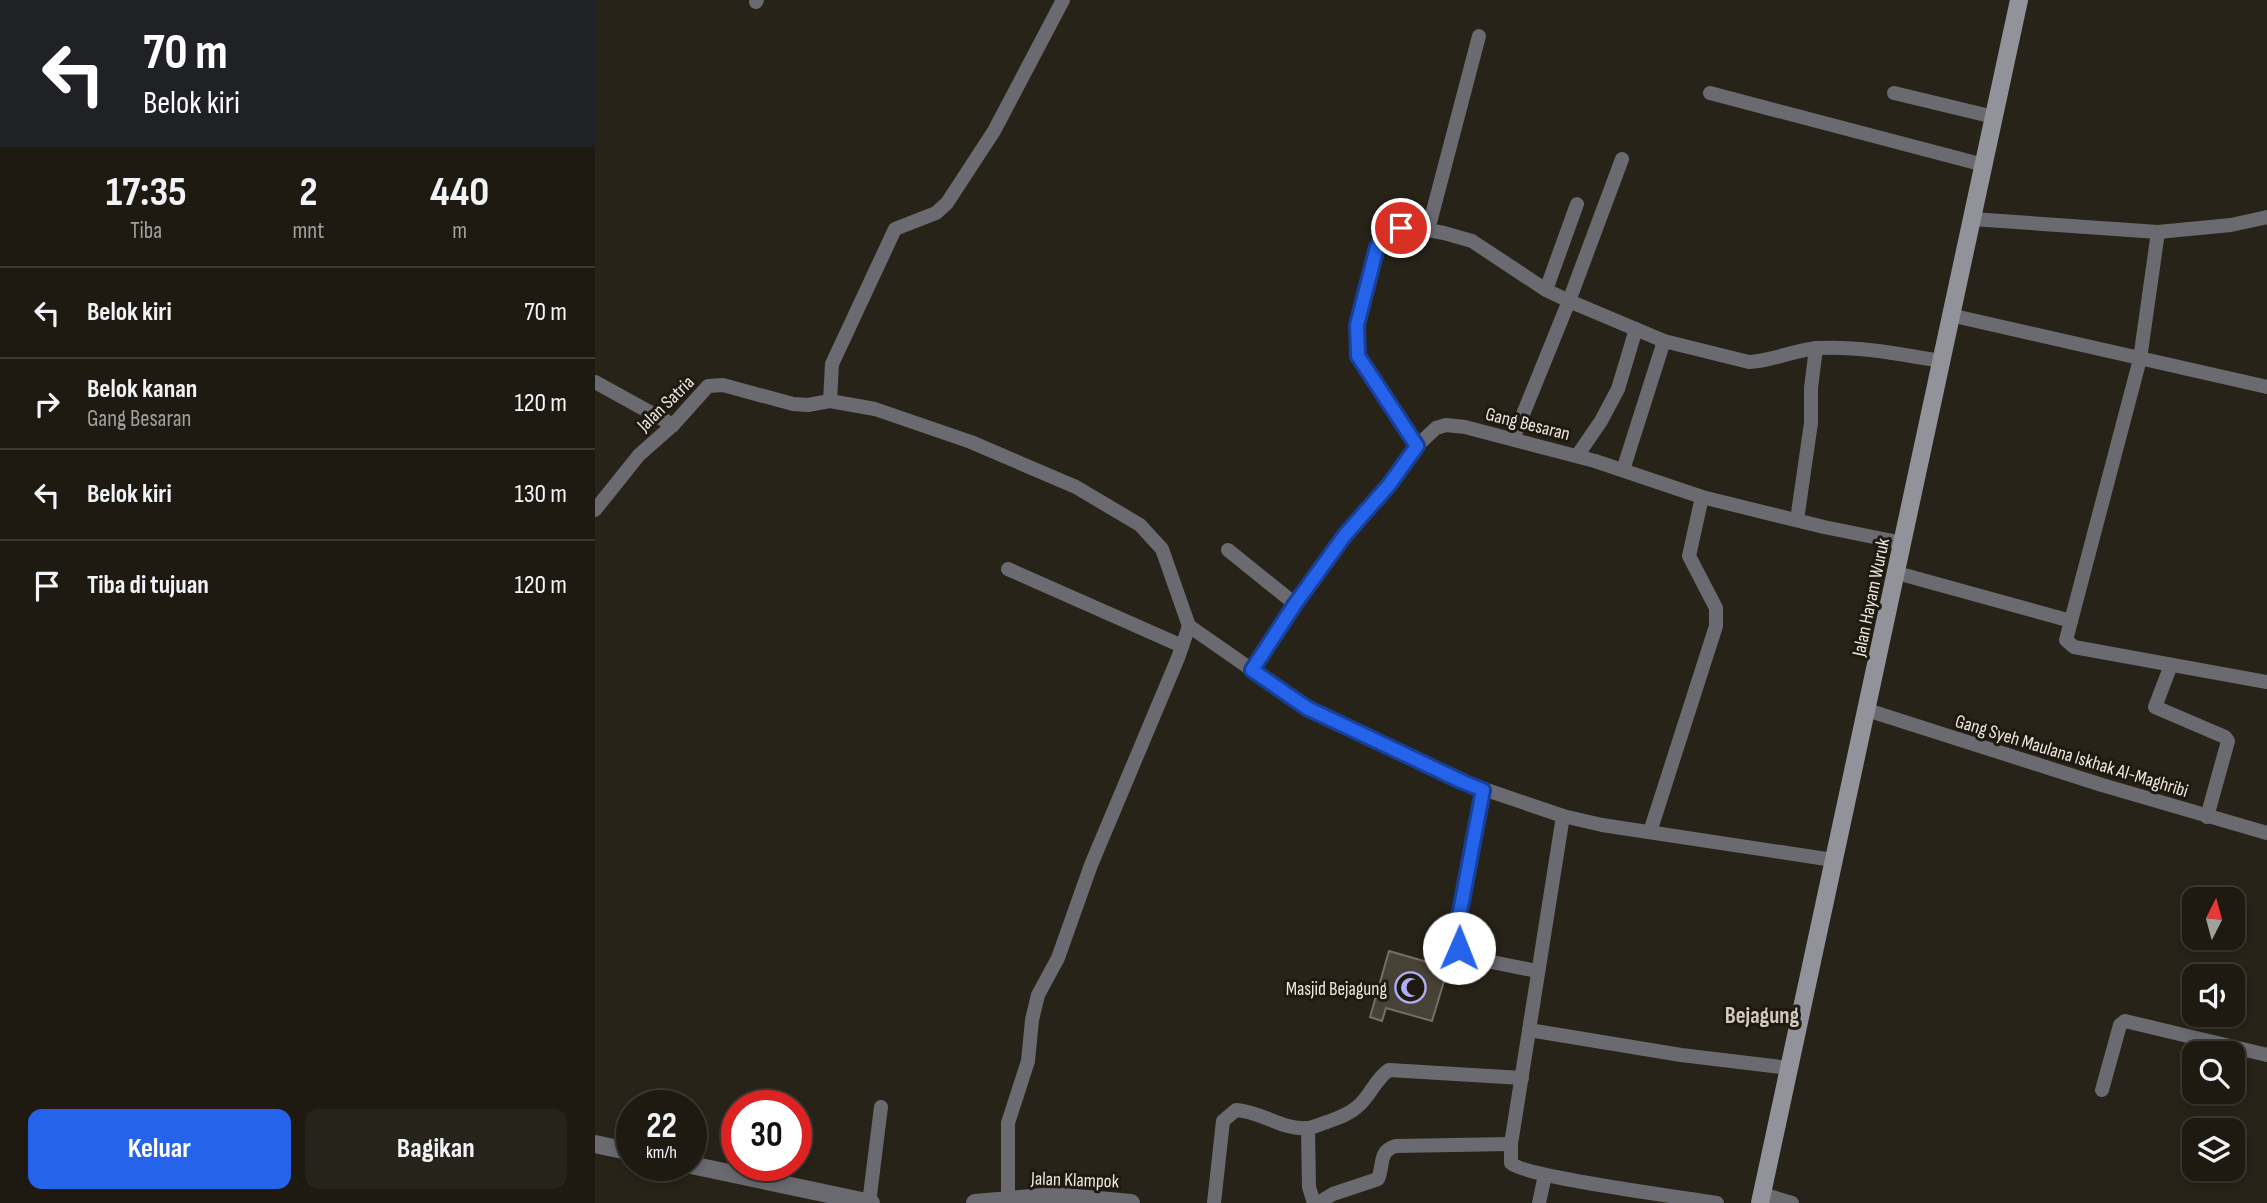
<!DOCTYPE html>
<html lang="id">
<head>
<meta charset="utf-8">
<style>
  :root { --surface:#1e1a12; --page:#26231b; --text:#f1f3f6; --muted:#a1a19f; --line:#3c3832; --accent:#2563eb }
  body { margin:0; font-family:"Sofia Sans Condensed",sans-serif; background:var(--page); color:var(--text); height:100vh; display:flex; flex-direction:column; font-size:26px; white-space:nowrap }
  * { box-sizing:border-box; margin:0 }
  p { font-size:23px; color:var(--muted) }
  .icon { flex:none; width:38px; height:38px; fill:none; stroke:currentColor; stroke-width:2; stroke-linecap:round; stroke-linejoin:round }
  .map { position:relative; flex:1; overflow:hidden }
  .side { display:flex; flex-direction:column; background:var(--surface); width:595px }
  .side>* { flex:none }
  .guide { background:#202124; color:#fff; overflow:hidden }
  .needle { width:46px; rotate:6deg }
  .fabs { position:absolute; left:1587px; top:887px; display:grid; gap:14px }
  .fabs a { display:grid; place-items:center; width:63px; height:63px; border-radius:14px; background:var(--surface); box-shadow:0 4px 10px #0003,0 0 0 2px var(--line); font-size:35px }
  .speed { position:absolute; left:21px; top:1090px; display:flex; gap:14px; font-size:35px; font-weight:700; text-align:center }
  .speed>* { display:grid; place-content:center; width:91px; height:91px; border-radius:50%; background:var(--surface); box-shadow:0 4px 10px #0003,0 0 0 2px var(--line); line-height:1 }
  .speed small { font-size:18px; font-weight:400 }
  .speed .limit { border:10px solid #d22; background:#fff; color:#111 }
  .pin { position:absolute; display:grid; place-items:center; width:60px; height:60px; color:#fff; margin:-30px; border:4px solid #fff; border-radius:50%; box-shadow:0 2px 7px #0007 }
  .me { position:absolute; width:77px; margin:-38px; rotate:1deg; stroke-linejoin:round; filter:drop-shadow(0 0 5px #0008) }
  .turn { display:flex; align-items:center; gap:24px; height:147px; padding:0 28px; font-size:32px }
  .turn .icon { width:91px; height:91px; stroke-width:2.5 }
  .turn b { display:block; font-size:49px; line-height:60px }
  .eta { display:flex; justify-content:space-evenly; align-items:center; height:119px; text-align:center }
  .eta b { font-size:42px; font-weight:700; line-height:49px }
  .cta { display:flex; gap:14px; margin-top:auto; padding:14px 28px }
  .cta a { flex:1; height:80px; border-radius:14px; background:var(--accent); color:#fff; font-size:28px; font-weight:700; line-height:80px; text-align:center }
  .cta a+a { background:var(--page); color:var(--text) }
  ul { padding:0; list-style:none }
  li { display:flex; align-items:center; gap:21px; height:91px; padding:0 28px; border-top:2px solid var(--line) }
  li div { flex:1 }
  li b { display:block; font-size:26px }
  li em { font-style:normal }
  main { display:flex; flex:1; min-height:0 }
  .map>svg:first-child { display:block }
</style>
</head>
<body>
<main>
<section class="side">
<div class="guide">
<div class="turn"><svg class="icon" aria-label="left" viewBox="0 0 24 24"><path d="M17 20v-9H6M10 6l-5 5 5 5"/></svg><div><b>70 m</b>Belok kiri</div></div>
</div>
<div class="eta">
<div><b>17:35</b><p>Tiba</p></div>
<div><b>2</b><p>mnt</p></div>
<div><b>440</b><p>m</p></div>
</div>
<ul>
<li><svg class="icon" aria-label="left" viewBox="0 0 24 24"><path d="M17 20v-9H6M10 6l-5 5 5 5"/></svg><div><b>Belok kiri</b></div><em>70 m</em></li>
<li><svg class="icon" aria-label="right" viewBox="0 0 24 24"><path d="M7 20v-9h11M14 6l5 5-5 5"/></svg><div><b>Belok kanan</b><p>Gang Besaran</p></div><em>120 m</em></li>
<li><svg class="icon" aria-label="left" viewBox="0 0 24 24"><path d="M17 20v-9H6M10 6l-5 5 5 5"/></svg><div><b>Belok kiri</b></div><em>130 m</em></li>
<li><svg class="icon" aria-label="arrive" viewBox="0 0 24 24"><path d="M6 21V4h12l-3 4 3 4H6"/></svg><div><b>Tiba di tujuan</b></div><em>120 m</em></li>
</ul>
<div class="cta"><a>Keluar</a><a>Bagikan</a></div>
</section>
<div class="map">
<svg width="1672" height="1203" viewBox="0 0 1672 1203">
  <rect width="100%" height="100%" fill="#282318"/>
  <!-- building -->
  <path fill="#474136" stroke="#756f62" stroke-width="2" d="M794,951L853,968L837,1021L791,1008L787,1021L775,1017Z"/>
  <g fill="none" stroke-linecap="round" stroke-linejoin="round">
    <!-- minor -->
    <g stroke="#6a6a70" stroke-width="14">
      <path d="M161,2L162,0"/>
      <path d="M1115,93L1389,165"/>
      <path d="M1299,93L1399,117"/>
      <path d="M1377,219L1563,232L1636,225L1672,217"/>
      <path d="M833,230L884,36"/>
      <path d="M951,290L982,204"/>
      <path d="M1355,315L1672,387"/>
      <path d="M0,382L78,425"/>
      <path d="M235,401L237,364L300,229L341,213L352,203L399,131L468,0"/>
      <path d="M918,439L974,301L1027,159"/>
      <path d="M822,446L763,356L762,325L782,247L788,237L797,231L816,227L849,233L877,241L951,290L974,301L1069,341L1154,362C1177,361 1199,350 1223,348C1264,346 1305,354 1346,361"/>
      <path d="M982,456L1006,421L1023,389L1041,329"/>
      <path d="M1028,470L1069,341"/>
      <path d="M0,510L44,455L78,425L113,386L128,385L198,404L213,405L235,401L280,409L376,442L481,487L545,525L567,549L594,626L712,708L868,782L968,816L1007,825L1238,860"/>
      <path d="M1202,520L1216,423V388L1221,348"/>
      <path d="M633,550L700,604"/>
      <path d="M413,569L587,646"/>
      <path d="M1302,573L1476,621L1471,640L1479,647L1672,682"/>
      <path d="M1476,621L1545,359L1563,232"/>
      <path d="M1576,665L1560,707L1630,737L1633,741L1612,817"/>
      <path d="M658,670L700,604L750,535L794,485L822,446L841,428L851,425L870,427L1000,461L1107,497L1229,527L1308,543"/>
      <path d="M1272,710L1507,785L1672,833"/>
      <path d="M888,790L861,941L869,954L877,958L942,971"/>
      <path d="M968,816L916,1144V1163C929,1177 1092,1198 1122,1203"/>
      <path d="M1055,832L1121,626V608L1094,556L1107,497"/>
      <path d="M934,1030L1086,1055L1194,1068"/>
      <path d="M1507,1090L1525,1025L1530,1021L1672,1055"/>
      <path d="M713,1128L714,1187L719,1203"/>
      <path d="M1167,1194L1197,1203"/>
      <path d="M274,1203L286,1107"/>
      <path d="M413,1203V1123L433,1061L437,1020L443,995L463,958L496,865L583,658L594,626"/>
      <path d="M619,1203L628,1121L641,1110C665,1111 687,1130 711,1128C718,1128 725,1124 732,1122C743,1118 753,1115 762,1107C775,1097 780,1079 794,1070L927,1078"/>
      <path d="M723,1203L738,1194L783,1179C789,1165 783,1151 801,1146L916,1144"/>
      <path d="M944,1203L950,1175"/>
    </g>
    <!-- tertiary -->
    <g stroke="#6a6a70" stroke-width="18">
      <path d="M0,1144L37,1152"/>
      <path d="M96,1165L276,1203"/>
      <path d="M380,1203L459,1196L536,1203"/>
    </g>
    <!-- secondary -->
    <path stroke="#92929b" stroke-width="18" d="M1165,1203L1424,0"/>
  </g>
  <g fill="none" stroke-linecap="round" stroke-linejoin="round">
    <defs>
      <path id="route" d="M806,228L788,237L782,247L762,325L763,356L822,446L794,485L750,535L700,604L657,670L712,708L868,782L888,790L861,933L864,948"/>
    </defs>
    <!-- route casing -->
    <use href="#route" stroke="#184099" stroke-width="18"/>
    <!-- route -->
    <use href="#route" stroke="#2563eb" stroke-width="12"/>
  </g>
  <!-- icons -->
  <defs>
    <symbol id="mosque-ring" viewBox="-11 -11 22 22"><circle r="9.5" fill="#1f190f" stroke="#b2adf9" stroke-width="1.5"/><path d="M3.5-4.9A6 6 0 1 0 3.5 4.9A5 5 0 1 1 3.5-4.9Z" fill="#b2adf9"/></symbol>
  </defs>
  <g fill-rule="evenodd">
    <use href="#mosque-ring" x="798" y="970" width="35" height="35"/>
  </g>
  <g text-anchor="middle" stroke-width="6" stroke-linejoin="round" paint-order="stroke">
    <!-- street labels -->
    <g font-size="19" fill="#ece8e1" stroke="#1f190f">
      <text transform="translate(70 403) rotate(-44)" y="7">Jalan Satria</text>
      <text transform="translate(933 423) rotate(14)" y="7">Gang Besaran</text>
      <text transform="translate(1275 597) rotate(-78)" y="7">Jalan Hayam Wuruk</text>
      <text transform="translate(1477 755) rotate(17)" y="7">Gang Syeh Maulana Iskhak Al-Maghribi</text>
      <text transform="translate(480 1179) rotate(2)" y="7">Jalan Klampok</text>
    </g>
    <!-- poi labels -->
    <g font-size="19" fill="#ece8e1" stroke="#1f190f" text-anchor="end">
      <text x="792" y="995">Masjid Bejagung</text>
    </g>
    <!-- quarter labels -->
    <g font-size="23" font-weight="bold" fill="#d2cbbd" stroke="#1f190f">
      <text x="1167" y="1023">Bejagung</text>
    </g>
  </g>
</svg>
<div class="fabs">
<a><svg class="needle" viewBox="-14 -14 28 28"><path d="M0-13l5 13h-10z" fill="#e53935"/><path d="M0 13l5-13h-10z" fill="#a1a19f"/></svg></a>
<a><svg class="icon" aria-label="sound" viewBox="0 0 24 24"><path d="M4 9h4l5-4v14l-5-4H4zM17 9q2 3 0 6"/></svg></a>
<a><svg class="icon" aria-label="search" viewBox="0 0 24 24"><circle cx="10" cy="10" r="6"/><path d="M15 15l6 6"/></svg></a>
<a><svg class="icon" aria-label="layers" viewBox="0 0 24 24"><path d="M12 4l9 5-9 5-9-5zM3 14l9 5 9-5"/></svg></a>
</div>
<div class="speed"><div>22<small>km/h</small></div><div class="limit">30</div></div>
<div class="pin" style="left:806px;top:228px;background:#d93025"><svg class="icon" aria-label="arrive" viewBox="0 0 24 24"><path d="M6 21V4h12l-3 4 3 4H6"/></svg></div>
<svg class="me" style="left:864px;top:948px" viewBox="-20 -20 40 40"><circle r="19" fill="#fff"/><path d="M0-13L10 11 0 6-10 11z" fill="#2563eb"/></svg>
</div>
</main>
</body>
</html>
